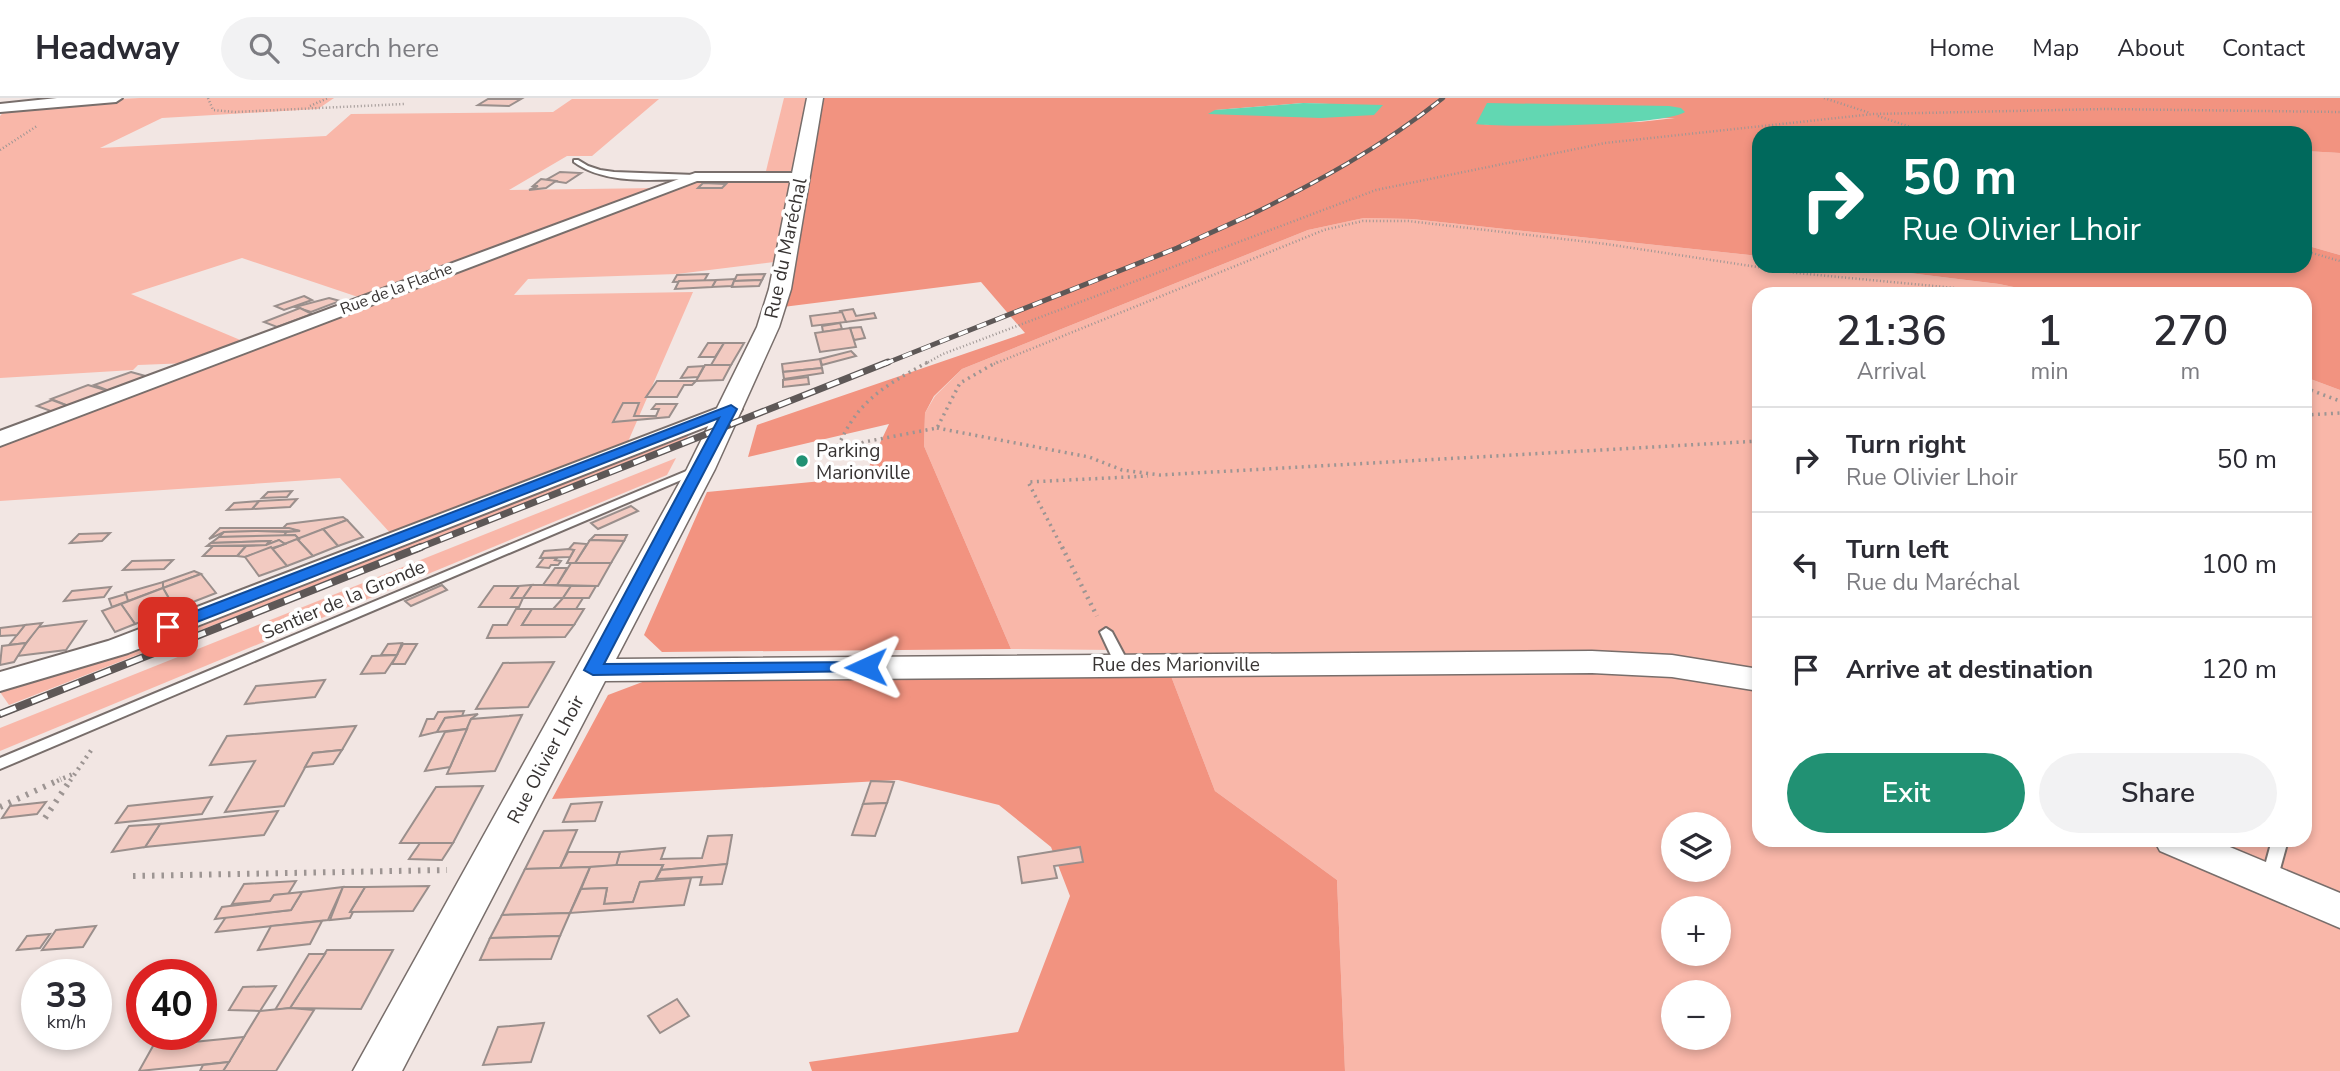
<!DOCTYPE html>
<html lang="en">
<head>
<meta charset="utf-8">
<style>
  :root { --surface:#fff; --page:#f2f2f3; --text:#2b2b33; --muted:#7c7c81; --line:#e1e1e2; --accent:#219173 }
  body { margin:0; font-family:"Nunito Sans",sans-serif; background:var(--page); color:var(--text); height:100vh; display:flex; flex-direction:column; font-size:26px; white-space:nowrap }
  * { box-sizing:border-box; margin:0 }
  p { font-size:23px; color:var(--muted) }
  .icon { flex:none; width:38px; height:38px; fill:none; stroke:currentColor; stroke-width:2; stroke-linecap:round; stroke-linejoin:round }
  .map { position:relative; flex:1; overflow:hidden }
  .sheet { position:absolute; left:1752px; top:189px; width:560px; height:560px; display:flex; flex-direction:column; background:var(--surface); border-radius:21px; box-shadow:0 4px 10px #0003 }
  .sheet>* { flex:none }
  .top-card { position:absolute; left:1752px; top:28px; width:560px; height:147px; border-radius:21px; box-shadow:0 4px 10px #0003; background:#00695c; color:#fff; overflow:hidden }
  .fabs { position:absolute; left:1661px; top:714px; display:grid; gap:14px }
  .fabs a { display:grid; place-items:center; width:70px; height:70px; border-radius:50%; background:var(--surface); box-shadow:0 4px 10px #0003; font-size:35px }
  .speed { position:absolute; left:21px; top:861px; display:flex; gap:14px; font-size:35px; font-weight:700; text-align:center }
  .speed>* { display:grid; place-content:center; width:91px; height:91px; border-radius:50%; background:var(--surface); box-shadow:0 4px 10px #0003; line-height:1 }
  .speed small { font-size:18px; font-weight:400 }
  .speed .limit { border:10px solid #d22; background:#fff; color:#111 }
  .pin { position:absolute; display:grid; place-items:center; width:60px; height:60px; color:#fff; margin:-30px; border-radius:14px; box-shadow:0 4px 10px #0006 }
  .me { position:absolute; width:77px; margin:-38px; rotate:269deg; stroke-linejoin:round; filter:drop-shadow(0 0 5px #0008) }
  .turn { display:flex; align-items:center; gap:24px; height:147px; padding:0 35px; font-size:32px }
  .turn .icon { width:91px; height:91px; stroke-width:2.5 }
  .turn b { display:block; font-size:49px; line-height:60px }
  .eta { display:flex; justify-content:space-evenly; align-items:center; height:119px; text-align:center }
  .eta b { font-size:42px; font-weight:600; line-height:49px }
  .cta { display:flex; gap:14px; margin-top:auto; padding:14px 35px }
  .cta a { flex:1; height:80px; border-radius:42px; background:var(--accent); color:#fff; font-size:28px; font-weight:600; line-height:80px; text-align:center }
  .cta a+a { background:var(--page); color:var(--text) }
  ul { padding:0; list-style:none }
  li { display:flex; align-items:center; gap:21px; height:105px; padding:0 35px; border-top:2px solid var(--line) }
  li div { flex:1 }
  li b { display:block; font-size:26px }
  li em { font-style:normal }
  header { display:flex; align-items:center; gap:42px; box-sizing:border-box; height:98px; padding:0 35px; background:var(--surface); border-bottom:2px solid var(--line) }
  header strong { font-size:33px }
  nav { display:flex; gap:38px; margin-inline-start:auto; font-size:24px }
  .search { width:490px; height:63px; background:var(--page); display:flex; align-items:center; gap:18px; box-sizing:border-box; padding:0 24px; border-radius:38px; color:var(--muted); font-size:26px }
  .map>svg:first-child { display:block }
</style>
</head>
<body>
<header>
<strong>Headway</strong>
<div class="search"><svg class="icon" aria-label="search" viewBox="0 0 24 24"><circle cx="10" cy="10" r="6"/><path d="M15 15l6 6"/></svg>Search here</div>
<nav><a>Home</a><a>Map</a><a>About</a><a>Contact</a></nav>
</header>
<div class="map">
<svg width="2340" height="973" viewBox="0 0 2340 973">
  <rect width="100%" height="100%" fill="#f2e6e3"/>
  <!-- green -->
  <g fill="#f9b7a9" fill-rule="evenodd">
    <path d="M140,0H334L318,11L162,20L100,50L326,38L351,16L553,14L572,1H659L592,58H567L509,92L659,90L361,200L242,160L131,196L245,244L190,265L138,267L133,272L0,280V18L6,11L75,3Z"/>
    <path d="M784,0H806L792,75L765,77Z"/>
    <path d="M2305,53L2340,55V157L2305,147Z"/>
    <path d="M695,81H791L774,164L677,176L528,181L514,197L693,194L627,346L392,437L340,380L0,403V345Z"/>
    <path d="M1364,120L1412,121L1759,158V168H1852L1999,186L2047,196H1759V742H2305V279L2340,292V973H1345L1337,782L1215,693L1171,578H1127L1114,552L1011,551L924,348L925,315L935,298L962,271L1308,132ZM1673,726H1718V772H1673ZM1673,810H1718V856H1673ZM1673,894H1718V940H1673Z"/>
    <path d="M693,330L685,343L9,607L0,594V592Z"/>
    <path d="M676,360L667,377L0,653V630Z"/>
  </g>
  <!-- forest -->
  <g fill="#f29380" fill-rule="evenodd">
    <path d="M820,0H2340V55L2305,53V35H2093L2038,32L2027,35H1759V158L1412,121L1364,120L1308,132L962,271L934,298L925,315L924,348L1011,551L662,554L644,537L707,394L864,379L889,326L748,359L757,327L1025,235L981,184L783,209ZM1303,5L1382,8L1215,12ZM1675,20L1639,24L1490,27L1477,25Z"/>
    <path d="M2305,147L2340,157V292L2305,279V196H2047L1999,186L1852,168H2305Z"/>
    <path d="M1171,578L1215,693L1337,782L1345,973H812L809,964L1018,934L1070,798L1051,749L999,707L898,682L552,701L608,597L645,583Z"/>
  </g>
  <!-- water -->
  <g fill="#62d7b2">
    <path d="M1303,5L1383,7L1374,17L1321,20L1208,16L1215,12Z"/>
    <path d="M1487,5L1669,8L1681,10L1685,14C1662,28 1508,30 1476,26Z"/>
  </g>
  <!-- building -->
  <g fill="#f2cac1" stroke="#9a8f8c" stroke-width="2">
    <path d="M488,1H521L509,8L478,7Z"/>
    <path d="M560,74L581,75L566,85L546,82Z"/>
    <path d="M541,81L556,83L546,90L529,92L538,88H533Z"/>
    <path d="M703,85L726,86L722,90H698Z"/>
    <path d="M708,176L704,183L673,184L677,177Z"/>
    <path d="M765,176L762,182L734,183L737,177Z"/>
    <path d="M735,181L732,188L712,189L716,182Z"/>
    <path d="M716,182L712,189L675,191L679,183Z"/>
    <path d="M762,182L759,188L732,189L734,183Z"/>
    <path d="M304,198L312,202L284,212L275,208Z"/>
    <path d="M329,200L340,203L311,214L295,209Z"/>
    <path d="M300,210L312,216L277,229L264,224Z"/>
    <path d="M853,211L856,218L874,215L876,220L846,224L840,213Z"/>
    <path d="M842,214L846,224L812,228L810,218Z"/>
    <path d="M840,225L842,231L823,234L822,228Z"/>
    <path d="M861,229L865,240L854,242L850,230Z"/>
    <path d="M850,230L856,249L820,254L815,235Z"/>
    <path d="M708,245H724L715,259H699Z"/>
    <path d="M724,245H744L731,267H711Z"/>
    <path d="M851,253L856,258L822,267L820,261Z"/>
    <path d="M820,261L822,270L783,274L782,266Z"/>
    <path d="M705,267H731L723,282L696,283Z"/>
    <path d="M704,268L698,279L681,280L688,269Z"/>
    <path d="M822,270L823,275L784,281L783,274Z"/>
    <path d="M131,274L149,279L112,294L94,287Z"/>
    <path d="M808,279L809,286L783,289V282Z"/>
    <path d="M657,283H696L692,287H684L677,299H646Z"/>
    <path d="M88,287L112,294L71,309L51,301Z"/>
    <path d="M52,302L71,309L56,315L37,308Z"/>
    <path d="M623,305H639L634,318H656L659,311H652L656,306H677L669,319L613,324Z"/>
    <path d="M292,393L287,399L262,400L268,394Z"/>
    <path d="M297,401L290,409L252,411L259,403Z"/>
    <path d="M259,403L252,411L227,412L234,405Z"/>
    <path d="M631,408L638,413L598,431L591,425Z"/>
    <path d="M343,419L347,422L299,441L295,437L284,438L286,434L300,433L283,430L287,426Z"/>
    <path d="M347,422L363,439L338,448L323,431Z"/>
    <path d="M220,430H289L300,433L224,434L209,441Z"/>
    <path d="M323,431L338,448L313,458L297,441Z"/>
    <path d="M224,434L257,433L286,434L284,438L219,439Z"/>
    <path d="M110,435L102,443L70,445L79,436Z"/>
    <path d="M295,437L299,441L285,446L279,442L266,447L270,443L211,445L219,439Z"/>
    <path d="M595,437H627L624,443L590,442Z"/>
    <path d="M297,441L313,458L287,468L272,451Z"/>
    <path d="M279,442L285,446L245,459L237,458L246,448L266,447Z"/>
    <path d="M590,442L624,443L611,465H575Z"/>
    <path d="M270,443L266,447L207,448L211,445Z"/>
    <path d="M574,445L587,446L575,465H567L574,452H568Z"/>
    <path d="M213,448H246L237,458H203Z"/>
    <path d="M271,449L287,468L259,478L245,459Z"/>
    <path d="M556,452L569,451L574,452L570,459L540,460L544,453Z"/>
    <path d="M544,460H557L555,462L561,463L558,467H551L549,470L537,469Z"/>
    <path d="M173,462L164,471L123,472L132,463Z"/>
    <path d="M571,465H611L598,488L557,487Z"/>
    <path d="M555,470H567L557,487H543Z"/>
    <path d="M194,473L201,476L163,490V484Z"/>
    <path d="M201,476L216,495L175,511L163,490Z"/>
    <path d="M163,484V490L128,503L125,495Z"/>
    <path d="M442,487L447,492L411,508L405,503Z"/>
    <path d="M532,487L523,500H511L519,488Z"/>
    <path d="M532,487H543L571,488L563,500H523Z"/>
    <path d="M494,488H519L511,500H523L519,509H479Z"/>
    <path d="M571,488H596L589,500H563Z"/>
    <path d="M111,489L104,499L64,503L72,493Z"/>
    <path d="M163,490L175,511L135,526L121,506Z"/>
    <path d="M126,496L128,503L112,509L109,501Z"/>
    <path d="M563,500H583L576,511H553Z"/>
    <path d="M121,506L135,526L115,534L102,513Z"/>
    <path d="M516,511H532L522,527H574L565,539L487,540L493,527H507Z"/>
    <path d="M532,511H584L574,527H522Z"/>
    <path d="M86,523L66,552L17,558L38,529Z"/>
    <path d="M42,525L26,545L9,547L25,527Z"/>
    <path d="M25,527L17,537L0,538V530Z"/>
    <path d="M26,545L14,564L0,567L2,548Z"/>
    <path d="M402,545L397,557H381L388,546Z"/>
    <path d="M403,546H417L405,566H392Z"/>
    <path d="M397,557L385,575L361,576L372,558Z"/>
    <path d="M554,564L528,609L476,611L503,565Z"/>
    <path d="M325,582L315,599L245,606L256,588Z"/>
    <path d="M464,613L462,618L445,620L437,634L420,638L427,621H434L438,614Z"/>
    <path d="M478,616L471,621L467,631L437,634L445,620Z"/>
    <path d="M522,617L495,673L447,676L471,621Z"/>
    <path d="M356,628L342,652L313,655L284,708L225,714L255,663L210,667L227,638Z"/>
    <path d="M467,631L450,669L425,673L445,634Z"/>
    <path d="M342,652L333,666L305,669L313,655Z"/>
    <path d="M871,683L894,684L887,705L863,706Z"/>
    <path d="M483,688L453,745H400L436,689Z"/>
    <path d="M212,699L202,716L116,725L128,708Z"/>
    <path d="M46,704L37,716L2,720L10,708Z"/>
    <path d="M602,704L595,723L563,724L571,706Z"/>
    <path d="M887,705L875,738L852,737L863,706Z"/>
    <path d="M278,713L264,737L145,749L160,726Z"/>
    <path d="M160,726L145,749L112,754L129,728Z"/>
    <path d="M577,732L560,770L525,771L544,733Z"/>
    <path d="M732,737L727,766L661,772L663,767H616L620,754L665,750L661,761L702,760L708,738Z"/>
    <path d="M420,745H453L442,762L409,761Z"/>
    <path d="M1080,749L1083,764L1054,768L1057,780L1022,785L1018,759Z"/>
    <path d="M568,754H620L616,768L560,770Z"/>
    <path d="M727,766L722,786L700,787L702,779L656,781L661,772Z"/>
    <path d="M616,767H663L655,783L640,784L633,804L604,806L607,790L581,791L590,769Z"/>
    <path d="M590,769L570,815L502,817L525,771Z"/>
    <path d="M691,780L684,807L570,815L581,791L607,790L604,806L633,804L640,784Z"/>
    <path d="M296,783L288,796L274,797L270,803L232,806L244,786Z"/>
    <path d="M429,788L413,813L350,814L365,789Z"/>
    <path d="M343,789L328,822L216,834L226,819L291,812L302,794Z"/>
    <path d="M343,789H365L350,814H353L350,820L330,822Z"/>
    <path d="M302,794L291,812L215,821L222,809L270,803L274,797Z"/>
    <path d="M570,815L560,838L490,840L502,817Z"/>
    <path d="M322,823L310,846L258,852L271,828Z"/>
    <path d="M96,828L83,849L42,852L56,832Z"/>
    <path d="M50,836L40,850L17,852L27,838Z"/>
    <path d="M560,838L551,861L480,862L490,840Z"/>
    <path d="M327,852H393L361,911L290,910Z"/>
    <path d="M309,856H325L290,910L275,912Z"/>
    <path d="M276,888L260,913L229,912L243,889Z"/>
    <path d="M677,901L689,918L660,935L648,918Z"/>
    <path d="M290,910L314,912L276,973H223L260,913Z"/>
    <path d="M544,925L531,964L483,967L498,929Z"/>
    <path d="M244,939L229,964L139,973L153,948Z"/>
    <path d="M229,964L223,973H200L203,967Z"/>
  </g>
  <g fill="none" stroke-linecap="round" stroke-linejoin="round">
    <defs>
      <g id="service">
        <path d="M574,62H578L588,68L600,72L614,74L695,77L698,79L695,81C657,81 607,88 574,64Z"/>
        <path d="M696,369L701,372L700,374L0,671V660Z"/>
        <path d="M1106,530L1112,534L1129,566L1127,569H1117L1115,566L1100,534Z"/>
        <path d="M2272,742H2288L2277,782L2275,786L2269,788L2263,786L2261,782Z"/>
      </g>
      <g id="minor">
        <path d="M122,0L116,4L0,14V6L57,0Z"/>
        <path d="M695,75H800L807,79L800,83H697L0,348V333Z"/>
        <path d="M731,305L739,306L742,311L739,316L128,555L0,593V574L108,543Z"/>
      </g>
      <g id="tertiary">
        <path d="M807,0H823L791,191L779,229L715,371L616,561L1592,553L1672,557L1759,571V593L1672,579L1592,575L605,583L402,973H353L687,371L757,229L769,191Z"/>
        <path d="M2154,742H2213L2340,795V830L2160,753Z"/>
      </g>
    </defs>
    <!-- service casing -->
    <use href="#service" stroke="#786e6b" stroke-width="4"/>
    <!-- minor casing -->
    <use href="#minor" stroke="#786e6b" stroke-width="4"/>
    <!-- tertiary casing -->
    <use href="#tertiary" stroke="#786e6b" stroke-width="3"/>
    <!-- path-far3 -->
    <g stroke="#9d9593" stroke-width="2.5" stroke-dasharray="1 2.5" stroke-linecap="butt">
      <path d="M208,0L213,12L235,14L404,6"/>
      <path d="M1824,0L1870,15"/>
      <path d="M310,8L328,0"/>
      <path d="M1878,18L1928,35"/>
      <path d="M0,52L37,28"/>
      <path d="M2305,153L2340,163"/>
      <path d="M925,266L943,256L1376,92L1605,45L1874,16L2105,11L2340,14"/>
      <path d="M994,266L1324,132L1363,123H1408L1606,146L1797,175L2018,196"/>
    </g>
    <!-- path-far2 -->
    <g stroke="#9d9593" stroke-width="3.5" stroke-dasharray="2 4.5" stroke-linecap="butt">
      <path d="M2305,290L2340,303"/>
      <path d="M2305,317L2340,315"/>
      <path d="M937,330L1089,359L1122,372L1160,377L1759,343"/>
      <path d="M833,360C855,305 877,292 928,264"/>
      <path d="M833,360L864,344L937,330L960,285L997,264"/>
      <path d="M1063,451L1028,384L1148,378"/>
    </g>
    <!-- path-far1 -->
    <g stroke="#9d9593" stroke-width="4.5" stroke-dasharray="2 5" stroke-linecap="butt">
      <path d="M1062,449L1097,518"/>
      <path d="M57,683L73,676"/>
      <path d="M70,683L92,651"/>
    </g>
    <!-- path -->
    <g stroke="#9d9593" stroke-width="6" stroke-dasharray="2.5 7" stroke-linecap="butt">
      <path d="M0,709L61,681"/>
      <path d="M45,720L71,681"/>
      <path d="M133,778L447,772"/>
    </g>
    <!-- service -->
    <use href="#service" fill="#fff" fill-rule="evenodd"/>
    <!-- minor -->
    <use href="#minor" fill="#fff" fill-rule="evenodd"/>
    <!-- tertiary -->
    <use href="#tertiary" fill="#fff" fill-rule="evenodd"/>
    <defs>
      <path id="rail-far3" d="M1246,119C1316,85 1382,49 1443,0"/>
      <path id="rail-far2" d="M884,266L1177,150L1250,117"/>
      <path id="rail-far1" d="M416,451L888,264"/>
      <path id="rail" d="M0,616L421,449"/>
    </defs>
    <!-- rail-far3 casing -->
    <use href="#rail-far3" stroke="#5e5857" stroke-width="4.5"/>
    <!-- rail-far2 casing -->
    <use href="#rail-far2" stroke="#5e5857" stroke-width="5"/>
    <!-- rail-far1 casing -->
    <use href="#rail-far1" stroke="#5e5857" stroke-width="7"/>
    <!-- rail casing -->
    <use href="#rail" stroke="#5e5857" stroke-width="8"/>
    <!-- rail-far3 -->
    <use href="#rail-far3" stroke="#fff" stroke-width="2.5" stroke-dasharray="9" stroke-linecap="butt"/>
    <!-- rail-far2 -->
    <use href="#rail-far2" stroke="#fff" stroke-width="3.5" stroke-dasharray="10" stroke-linecap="butt"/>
    <!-- rail-far1 -->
    <use href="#rail-far1" stroke="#fff" stroke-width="4.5" stroke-dasharray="13" stroke-linecap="butt"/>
    <!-- rail -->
    <use href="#rail" stroke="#fff" stroke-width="5" stroke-dasharray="17" stroke-linecap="butt"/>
  </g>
  <!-- route -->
  <path fill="#1a73e8" stroke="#114b97" stroke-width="2" d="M731,307L737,311L604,566L866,564L875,569L872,573L593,577L584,572L719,320L174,533H162L160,529L162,526Z"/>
  <!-- markers -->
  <circle fill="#219173" stroke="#fff" stroke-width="2.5" cx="802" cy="363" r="7"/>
  <g text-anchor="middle" stroke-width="7" stroke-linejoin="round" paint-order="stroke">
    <!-- far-street labels -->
    <g font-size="16" fill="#383433" stroke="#fff">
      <text transform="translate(396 190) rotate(-21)" y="6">Rue de la Flache</text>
    </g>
    <!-- street labels -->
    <g font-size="19" fill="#383433" stroke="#fff">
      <text transform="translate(785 150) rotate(-78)" y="7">Rue du Maréchal</text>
      <text transform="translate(343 501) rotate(-23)" y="7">Sentier de la Gronde</text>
      <text x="1176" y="573">Rue des Marionville</text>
      <text transform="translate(545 661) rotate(-62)" y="7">Rue Olivier Lhoir</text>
    </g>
    <!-- poi labels -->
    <g font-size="19" fill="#383433" stroke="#fff" text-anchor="start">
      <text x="816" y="359">Parking<tspan x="816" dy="22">Marionville</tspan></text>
    </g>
  </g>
</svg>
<div class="fabs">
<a><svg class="icon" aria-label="layers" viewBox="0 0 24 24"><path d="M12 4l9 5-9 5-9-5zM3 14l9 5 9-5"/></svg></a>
<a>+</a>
<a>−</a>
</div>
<div class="speed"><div>33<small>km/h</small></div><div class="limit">40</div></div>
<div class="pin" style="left:168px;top:529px;background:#d93025"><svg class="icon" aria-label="arrive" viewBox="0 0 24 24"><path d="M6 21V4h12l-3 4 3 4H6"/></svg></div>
<svg class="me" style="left:866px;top:569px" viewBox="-20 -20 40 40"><path d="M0-17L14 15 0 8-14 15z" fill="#1a73e8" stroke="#fff" stroke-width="4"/></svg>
<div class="top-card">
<div class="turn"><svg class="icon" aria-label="right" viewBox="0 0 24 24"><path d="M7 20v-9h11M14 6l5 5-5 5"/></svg><div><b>50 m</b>Rue Olivier Lhoir</div></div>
</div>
<section class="sheet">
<div class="eta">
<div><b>21:36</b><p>Arrival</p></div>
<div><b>1</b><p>min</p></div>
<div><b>270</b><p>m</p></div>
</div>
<ul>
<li><svg class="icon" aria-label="right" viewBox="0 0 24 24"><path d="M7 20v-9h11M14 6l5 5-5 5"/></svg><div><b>Turn right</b><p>Rue Olivier Lhoir</p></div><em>50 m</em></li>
<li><svg class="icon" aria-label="left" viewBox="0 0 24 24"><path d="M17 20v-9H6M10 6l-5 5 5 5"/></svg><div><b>Turn left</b><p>Rue du Maréchal</p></div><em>100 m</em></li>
<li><svg class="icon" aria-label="arrive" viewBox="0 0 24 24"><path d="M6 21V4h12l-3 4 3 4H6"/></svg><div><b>Arrive at destination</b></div><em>120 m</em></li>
</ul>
<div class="cta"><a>Exit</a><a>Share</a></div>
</section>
</div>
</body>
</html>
